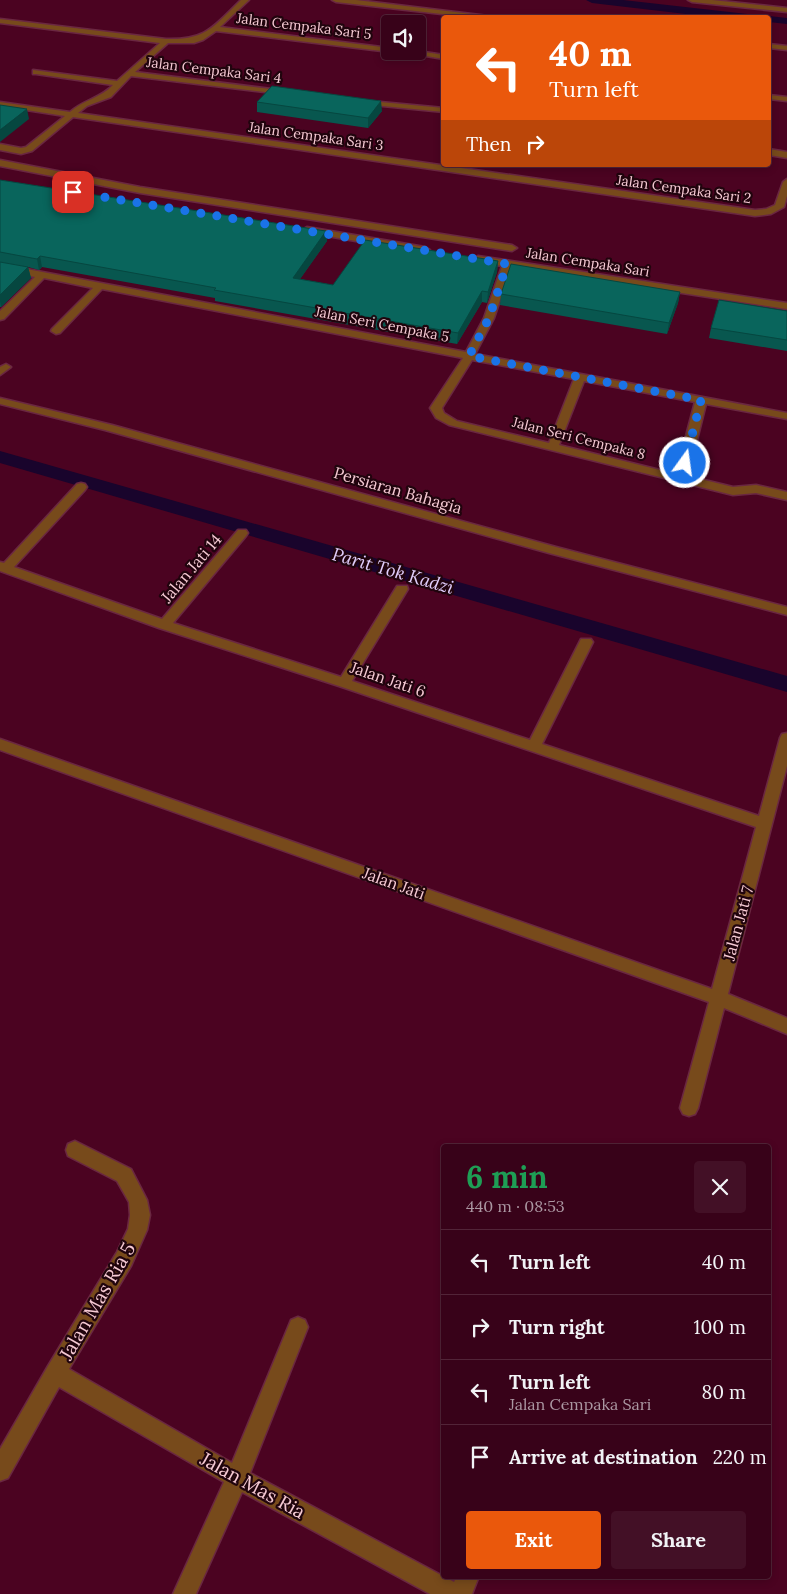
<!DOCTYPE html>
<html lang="en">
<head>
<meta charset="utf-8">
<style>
  :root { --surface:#380219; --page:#431026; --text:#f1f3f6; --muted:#ab97a2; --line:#522438; --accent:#ea580c }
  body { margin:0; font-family:Lora,serif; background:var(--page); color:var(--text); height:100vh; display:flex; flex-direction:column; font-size:19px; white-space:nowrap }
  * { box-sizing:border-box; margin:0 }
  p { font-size:16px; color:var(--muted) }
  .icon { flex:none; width:28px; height:28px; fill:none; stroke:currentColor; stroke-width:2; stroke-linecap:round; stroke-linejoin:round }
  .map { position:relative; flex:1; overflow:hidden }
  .side { position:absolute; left:441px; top:1144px; width:330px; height:435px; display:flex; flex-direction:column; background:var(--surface); border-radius:5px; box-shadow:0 2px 8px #0003,0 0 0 1px var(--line) }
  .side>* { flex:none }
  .banner { position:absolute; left:441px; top:15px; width:330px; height:152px; border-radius:5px; box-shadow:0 2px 8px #0003,0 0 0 1px var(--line); background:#ea580c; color:#fff; overflow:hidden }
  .controls { position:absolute; left:381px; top:15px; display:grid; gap:10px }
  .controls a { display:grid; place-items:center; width:45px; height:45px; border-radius:5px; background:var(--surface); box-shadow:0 2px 8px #0003,0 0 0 1px var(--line); font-size:25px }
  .pin { position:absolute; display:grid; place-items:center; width:42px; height:42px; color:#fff; margin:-21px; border-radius:10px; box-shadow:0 2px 8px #0006 }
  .me { position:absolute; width:55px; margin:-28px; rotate:14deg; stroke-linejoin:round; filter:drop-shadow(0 0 4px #0008) }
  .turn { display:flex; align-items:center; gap:18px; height:105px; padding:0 25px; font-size:22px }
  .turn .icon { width:65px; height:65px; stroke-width:2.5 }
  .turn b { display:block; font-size:35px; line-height:42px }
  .then { display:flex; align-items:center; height:48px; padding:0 25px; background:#0003; gap:10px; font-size:19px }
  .round { display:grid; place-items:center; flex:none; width:52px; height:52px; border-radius:5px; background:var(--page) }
  .summary { display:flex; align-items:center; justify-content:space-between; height:85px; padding:0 25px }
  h1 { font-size:30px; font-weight:700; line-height:38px; color:#1e9e55 }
  .primary-button { display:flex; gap:10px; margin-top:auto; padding:10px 25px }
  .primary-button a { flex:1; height:58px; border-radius:5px; background:var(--accent); color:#fff; font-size:20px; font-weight:700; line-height:58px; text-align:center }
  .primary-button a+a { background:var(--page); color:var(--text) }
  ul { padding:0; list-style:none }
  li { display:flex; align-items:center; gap:15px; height:65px; padding:0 25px; border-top:1px solid var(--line) }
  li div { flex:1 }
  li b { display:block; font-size:19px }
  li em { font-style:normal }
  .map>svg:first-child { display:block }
</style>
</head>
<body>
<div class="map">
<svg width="787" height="1594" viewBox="0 0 787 1594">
  <rect width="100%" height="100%" fill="#4b0321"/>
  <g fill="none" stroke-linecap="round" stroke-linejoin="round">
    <!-- canal -->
    <g fill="#19042c" fill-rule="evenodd">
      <path d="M586,0H623L756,15L761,18H720L592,3Z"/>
      <path d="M769,16L787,18V24L769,22V18H764Z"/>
      <path d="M0,451L787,676V692L0,463Z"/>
    </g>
    <defs>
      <g id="minor">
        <path d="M241,0H249L220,27L390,48V51H393L390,52L216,31L203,40L194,43H168L135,72L287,91H290V95L131,76L111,97L87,106L78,113L755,210L766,209L775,205L783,182L787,179V196L784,207L771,214L755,216L73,117L32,151L21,154L0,150V144L21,148L26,147L65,116L0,106V102L70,112C83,100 101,98 113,85L36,74H33V70L117,81L160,43L0,23V19L166,39C207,40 213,27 241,0Z"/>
        <path d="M332,0H356L505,18H477L336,2Z"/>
        <path d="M688,0H712L787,8V12L692,2Z"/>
        <path d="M769,44L787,46V50L769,48Z"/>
        <path d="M396,51H418L444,55V59Z"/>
        <path d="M769,95L787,97V101L769,99Z"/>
        <path d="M359,100L444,108V112L362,104H359Z"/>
        <path d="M769,149L787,152V158L769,155Z"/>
        <path d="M0,160L140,187L512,245L517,248L512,251L140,193L0,166Z"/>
        <path d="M307,227L425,247L430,250L425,253L304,232L302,230Z"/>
        <path d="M478,256L787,303V309L511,267L494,318L475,354L787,413V419L706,404L688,476L733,487L756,485L787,492V500L756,493L733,495L449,425L436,418L430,408L463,358L102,289L60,333L56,334L51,331L52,329L93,288L44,278L4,319L0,320V311L35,277L0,270V264L466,352L484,318L502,266L475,261L473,259ZM472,360L574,379L549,443L457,421L444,413L442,408ZM584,381L695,402L676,474L559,445Z"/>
        <path d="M6,364L11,367L0,375V367Z"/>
        <path d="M0,398L112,425L556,547L787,607V615L549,553L105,430L0,404Z"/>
        <path d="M81,483L85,484L87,487L85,490L14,567L162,619L238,530H246L248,533L246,536L173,623L341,677L397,586H407L408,589L352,681L530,740L581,639H591L593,642L542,744L759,816L780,738L782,734L787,733V766L728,994L787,1018V1034L724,1008L698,1108L695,1114L689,1116L683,1114L680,1108L709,1002L0,750V739L712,989L756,827L339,686L159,628L0,571V562L4,563L77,484Z"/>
        <path d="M75,1141L131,1169L147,1200L150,1215L147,1230L131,1266L69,1369L232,1463L291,1320L298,1317L305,1320L308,1327L250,1473L454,1582L457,1576H479L472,1594H430L242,1492L196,1594H173L224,1482L59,1387L8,1478L0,1481V1449L48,1366L117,1252L128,1229L130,1215L129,1202L117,1181L68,1156L66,1150L68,1144Z"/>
      </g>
    </defs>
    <!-- minor casing -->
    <use href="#minor" stroke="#6a2741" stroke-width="3"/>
    <!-- minor -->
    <use href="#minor" fill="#774a1b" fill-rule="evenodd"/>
  </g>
  <!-- wall -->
  <g fill="#08574f">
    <path d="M257,102L382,111L368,128L257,112Z"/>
    <path d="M0,180L326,231L327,241L300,279L333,285L498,261L497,272L487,303L482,302L457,344L215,301V298L42,267L39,270L28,267L31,278L1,307H0Z"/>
    <path d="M680,292L678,303L667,334L500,305L501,294Z"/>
    <path d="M787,311V351L709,338L711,328Z"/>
  </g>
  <!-- shaded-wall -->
  <g fill="#064740">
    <path d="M381,101L382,111L368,128V118Z"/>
    <path d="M27,109L29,119L0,142V130Z"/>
    <path d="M326,231L327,241L293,289V278Z"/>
    <path d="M40,256L42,267L39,270L37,259Z"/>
    <path d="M498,261L497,272L487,303L488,292Z"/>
    <path d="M28,267L31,278L1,307L0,301V295Z"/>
    <path d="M482,291V302L457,344L458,333Z"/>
    <path d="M680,292L678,303L667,334L669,323Z"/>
  </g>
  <!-- building -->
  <g fill="#09655c" stroke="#064740">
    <path d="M272,86L381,101L368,118L257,102Z"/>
    <path d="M0,105L27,109L0,130Z"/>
    <path d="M0,180L326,231L293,278L333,285L365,240L498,261L488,292L482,291L458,333L214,290L216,288L40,256L37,259L0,252Z"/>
    <path d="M0,262L28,267L0,295Z"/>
    <path d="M511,264L680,292L669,323L501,294Z"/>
    <path d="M719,300L787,311V340L711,328Z"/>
  </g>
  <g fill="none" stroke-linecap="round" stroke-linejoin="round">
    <!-- route -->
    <path stroke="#1a73e8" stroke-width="9" stroke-dasharray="0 16.2" d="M73,192L507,264L489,318L469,356L701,400L685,463"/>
  </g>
  <g text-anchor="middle" stroke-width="4.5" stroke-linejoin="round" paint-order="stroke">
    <!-- far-street labels -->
    <g font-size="14" fill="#f5c9d3" stroke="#20040d">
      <text transform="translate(304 26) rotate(7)" y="5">Jalan Cempaka Sari 5</text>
      <text transform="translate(214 70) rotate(7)" y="5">Jalan Cempaka Sari 4</text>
      <text transform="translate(316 136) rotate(8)" y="5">Jalan Cempaka Sari 3</text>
      <text transform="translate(684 189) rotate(8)" y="5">Jalan Cempaka Sari 2</text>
      <text transform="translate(588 262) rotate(9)" y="5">Jalan Cempaka Sari</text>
      <text transform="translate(382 324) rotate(11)" y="5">Jalan Seri Cempaka 5</text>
      <text transform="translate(579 438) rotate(14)" y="5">Jalan Seri Cempaka 8</text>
    </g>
    <!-- street labels -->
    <g font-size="16" fill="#f5c9d3" stroke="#20040d">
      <text transform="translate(398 490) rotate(16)" y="6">Persiaran Bahagia</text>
      <text transform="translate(191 568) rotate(-50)" y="6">Jalan Jati 14</text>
      <text transform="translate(388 679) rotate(19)" y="6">Jalan Jati 6</text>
      <text transform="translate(394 883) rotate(20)" y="6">Jalan Jati</text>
      <text transform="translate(738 923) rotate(-75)" y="6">Jalan Jati 7</text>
    </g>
    <!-- water labels -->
    <g font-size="18" font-style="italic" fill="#e1cefc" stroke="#20040d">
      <text transform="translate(393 571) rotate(16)" y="6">Parit Tok Kadzi</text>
    </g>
    <!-- near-street labels -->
    <g font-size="19" fill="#f5c9d3" stroke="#20040d">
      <text transform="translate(97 1301) rotate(-60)" y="7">Jalan Mas Ria 5</text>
      <text transform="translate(253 1485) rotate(29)" y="7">Jalan Mas Ria</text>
    </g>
  </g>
</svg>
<div class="controls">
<a><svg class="icon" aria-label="sound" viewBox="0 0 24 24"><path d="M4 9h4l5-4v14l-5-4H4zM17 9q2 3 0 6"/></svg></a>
</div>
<div class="pin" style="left:73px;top:192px;background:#d93025"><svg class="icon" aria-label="arrive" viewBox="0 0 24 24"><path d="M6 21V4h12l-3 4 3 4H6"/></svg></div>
<svg class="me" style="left:685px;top:463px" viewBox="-20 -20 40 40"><circle r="17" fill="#1a73e8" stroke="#fff" stroke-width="3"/><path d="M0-11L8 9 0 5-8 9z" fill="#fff"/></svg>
<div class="banner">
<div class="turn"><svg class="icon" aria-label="left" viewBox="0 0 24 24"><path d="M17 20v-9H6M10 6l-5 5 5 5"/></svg><div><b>40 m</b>Turn left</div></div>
<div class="then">Then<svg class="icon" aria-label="right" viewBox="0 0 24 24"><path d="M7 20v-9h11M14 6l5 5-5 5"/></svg></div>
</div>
<section class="side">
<div class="summary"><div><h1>6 min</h1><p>440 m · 08:53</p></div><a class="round"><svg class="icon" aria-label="close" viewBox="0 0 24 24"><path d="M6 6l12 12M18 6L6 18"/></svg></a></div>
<ul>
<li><svg class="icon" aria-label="left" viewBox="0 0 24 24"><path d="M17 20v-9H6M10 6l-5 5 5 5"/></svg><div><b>Turn left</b></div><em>40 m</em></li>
<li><svg class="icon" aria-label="right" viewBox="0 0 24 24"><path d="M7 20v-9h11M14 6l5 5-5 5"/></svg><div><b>Turn right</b></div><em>100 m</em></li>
<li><svg class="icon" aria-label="left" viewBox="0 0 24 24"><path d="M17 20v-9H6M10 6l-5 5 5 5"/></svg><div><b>Turn left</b><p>Jalan Cempaka Sari</p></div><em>80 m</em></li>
<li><svg class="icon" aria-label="arrive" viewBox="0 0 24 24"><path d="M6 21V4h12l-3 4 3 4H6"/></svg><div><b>Arrive at destination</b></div><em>220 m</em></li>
</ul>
<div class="primary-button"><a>Exit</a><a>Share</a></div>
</section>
</div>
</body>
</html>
